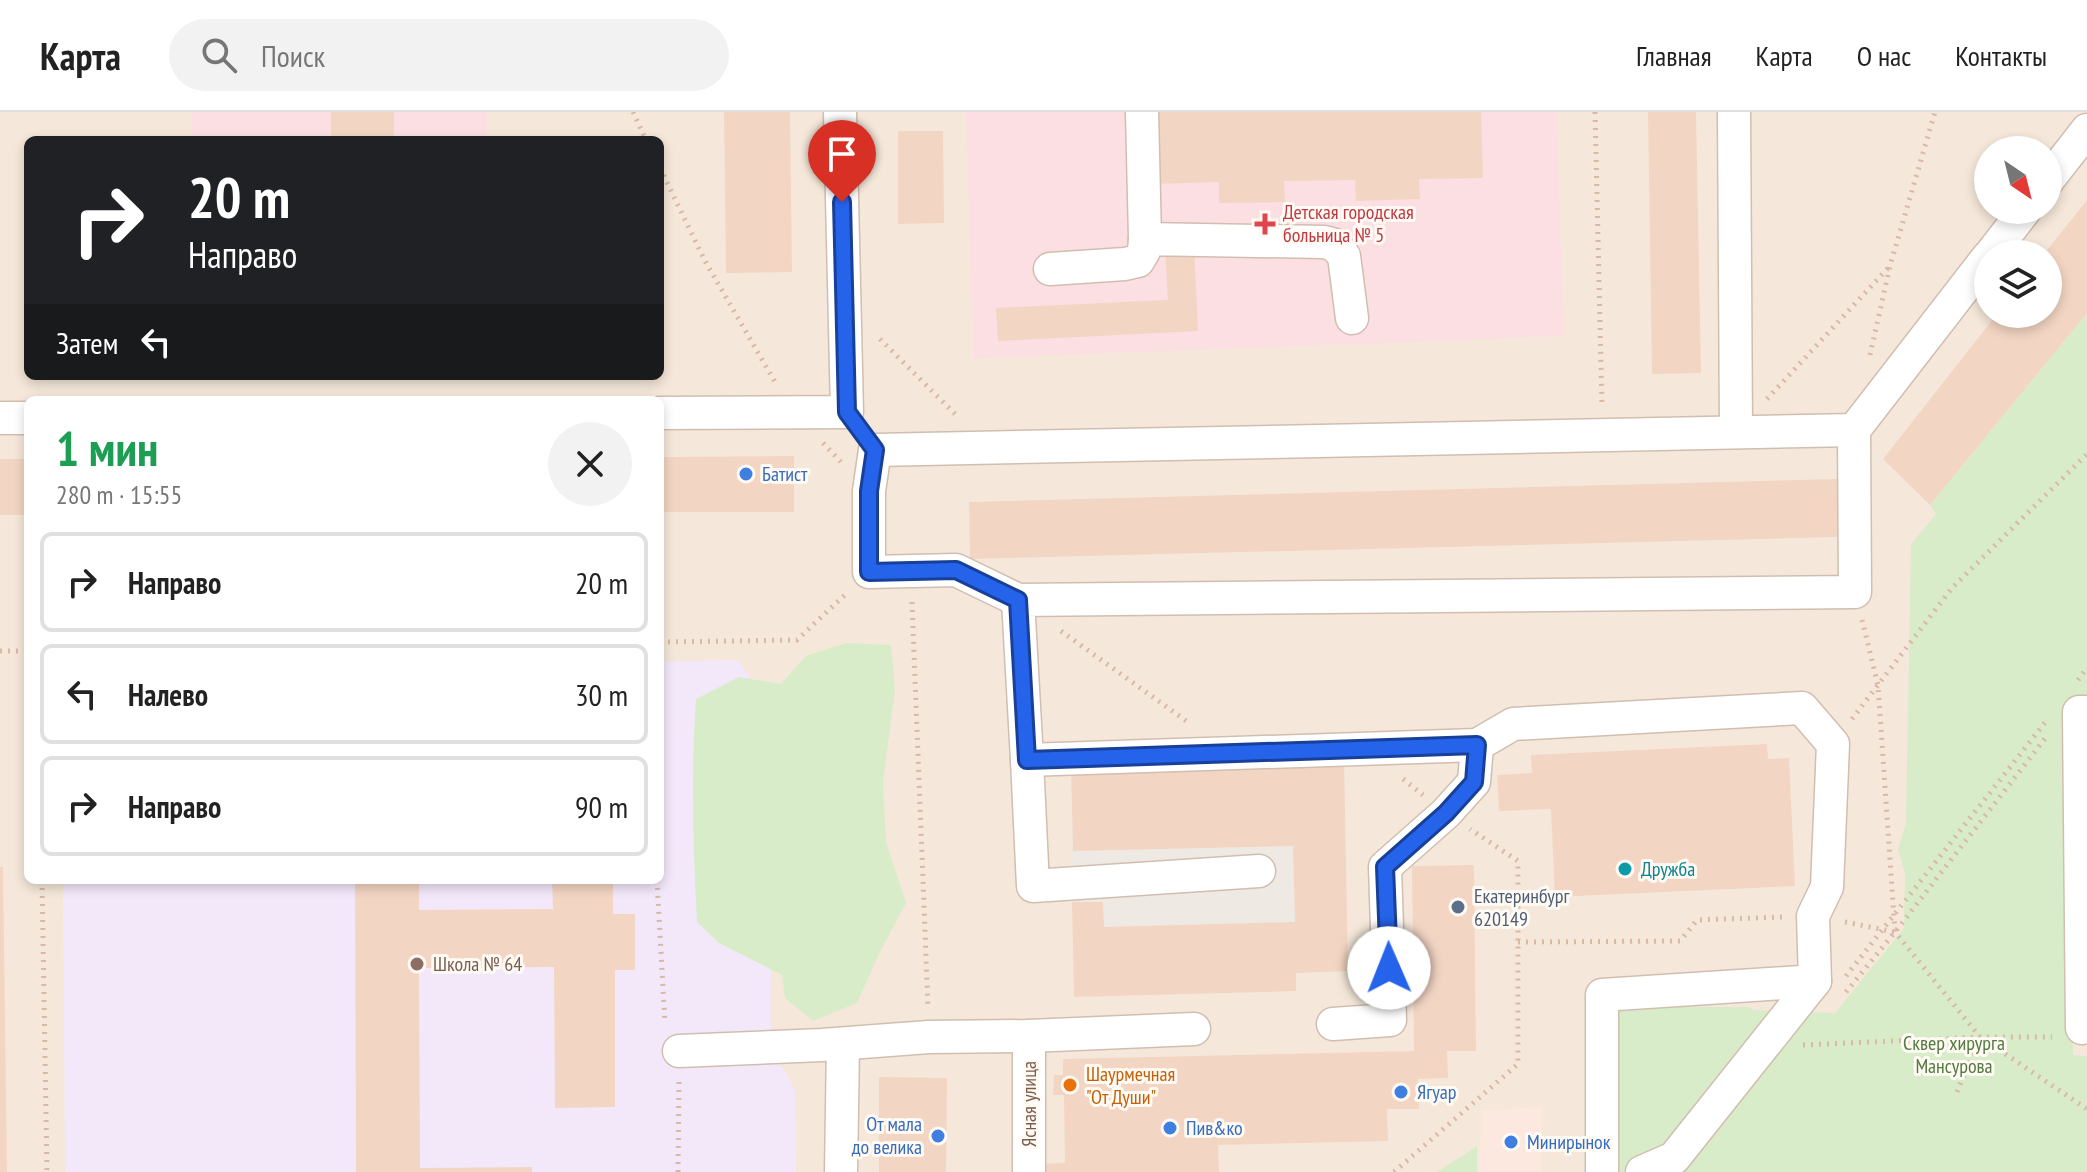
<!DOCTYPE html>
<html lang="ru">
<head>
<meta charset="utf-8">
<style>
  :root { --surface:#fff; --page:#f2f2f2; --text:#222; --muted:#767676; --line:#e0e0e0 }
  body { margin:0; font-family:"PT Sans Narrow",sans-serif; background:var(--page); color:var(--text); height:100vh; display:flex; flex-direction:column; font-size:30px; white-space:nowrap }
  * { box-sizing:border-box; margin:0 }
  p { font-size:26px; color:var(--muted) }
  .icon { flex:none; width:44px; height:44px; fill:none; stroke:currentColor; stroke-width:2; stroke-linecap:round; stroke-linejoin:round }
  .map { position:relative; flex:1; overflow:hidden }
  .details { position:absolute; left:24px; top:284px; width:640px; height:488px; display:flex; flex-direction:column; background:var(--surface); border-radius:12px; box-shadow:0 4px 12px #0003 }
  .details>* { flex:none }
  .banner { position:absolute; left:24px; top:24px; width:640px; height:244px; border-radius:12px; box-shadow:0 4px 12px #0003; background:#202124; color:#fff; overflow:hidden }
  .needle { width:52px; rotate:145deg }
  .tools { position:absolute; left:1974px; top:24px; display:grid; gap:16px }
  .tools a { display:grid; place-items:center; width:88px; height:88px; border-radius:50%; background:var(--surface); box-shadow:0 4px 12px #0003; font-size:40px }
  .pin { position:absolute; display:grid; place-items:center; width:68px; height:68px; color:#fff; margin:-82px -34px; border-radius:50% 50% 50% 0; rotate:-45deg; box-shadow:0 0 8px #0007 }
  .pin .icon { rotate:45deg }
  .me { position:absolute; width:88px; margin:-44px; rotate:359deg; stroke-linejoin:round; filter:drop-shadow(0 0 6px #0008) }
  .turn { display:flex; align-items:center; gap:28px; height:168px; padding:0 32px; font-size:36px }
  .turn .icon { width:104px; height:104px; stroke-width:2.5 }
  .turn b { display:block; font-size:56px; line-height:68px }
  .then { display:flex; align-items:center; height:76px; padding:0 32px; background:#0003; gap:16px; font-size:30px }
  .round { display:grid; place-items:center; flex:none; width:84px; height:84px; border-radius:42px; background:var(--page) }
  .overview { display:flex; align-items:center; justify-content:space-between; height:136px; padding:0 32px }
  h1 { font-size:48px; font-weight:700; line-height:60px; color:#1e9e55 }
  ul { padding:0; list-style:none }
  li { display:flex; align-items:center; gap:24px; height:100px; margin:0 16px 12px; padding:0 16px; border:4px solid var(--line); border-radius:12px }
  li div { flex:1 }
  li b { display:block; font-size:30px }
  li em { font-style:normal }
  header { display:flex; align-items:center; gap:48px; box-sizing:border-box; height:112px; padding:0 40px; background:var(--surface); border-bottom:2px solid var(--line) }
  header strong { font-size:38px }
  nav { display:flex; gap:44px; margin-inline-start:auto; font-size:28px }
  .search { width:560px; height:72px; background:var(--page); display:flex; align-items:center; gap:20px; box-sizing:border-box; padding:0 28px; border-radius:44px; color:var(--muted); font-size:30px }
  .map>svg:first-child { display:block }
</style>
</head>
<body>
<header>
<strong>Карта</strong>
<div class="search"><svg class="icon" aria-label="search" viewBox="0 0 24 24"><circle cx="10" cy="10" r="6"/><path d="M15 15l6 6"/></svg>Поиск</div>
<nav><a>Главная</a><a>Карта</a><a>О нас</a><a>Контакты</a></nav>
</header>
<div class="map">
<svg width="2087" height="1060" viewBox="0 0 2087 1060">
  <rect width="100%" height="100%" fill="#fdf6ec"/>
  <!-- residential -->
  <path fill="#f5e8da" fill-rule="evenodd" d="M0,0H2087V1060H0ZM28,28H660V264H28ZM1988,38H2048V98H1988ZM1988,142H2048V202H1988ZM28,288H660V768H28Z"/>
  <!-- commercial -->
  <path fill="#fde8e0" d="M1542,995L1541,1060H1479L1482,999Z"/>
  <!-- industrial -->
  <path fill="#efe9e4" d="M1344,648L1348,859L1296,861V879L1074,885L1071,654Z"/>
  <!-- education -->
  <path fill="#f3e8fa" d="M738,548L771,595V935L795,978L796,1060H65L63,768H660V550Z"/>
  <!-- medical -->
  <g fill="#fbdfe3">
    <rect x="192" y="0" width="295" height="28"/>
    <path d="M966,0H1556L1564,224L974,246Z"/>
  </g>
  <!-- green -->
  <g fill="#d8ecc9">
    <path d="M2087,201V591L2068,598L2073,943L2087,944V1060H1616L1612,895H1750L1753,898L1835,901L1904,816L1905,762L1898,738L1906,710L1911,432L1936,402L1930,393Z"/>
    <path d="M846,531L891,533L895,578L883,670L886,730L906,791L879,842L857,891L813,909L785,886L782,863L719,831L697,810C693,736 691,661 696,587L739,565L781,572L806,544Z"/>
    <path d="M1477,1034V1060H1437Z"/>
  </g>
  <!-- building -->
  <g fill="#f3d5c3">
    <rect x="331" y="0" width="63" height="28"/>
    <path d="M724,0H790L792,160L726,161Z"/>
    <path d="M1153,0H1481L1483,66L1419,67L1420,87L1356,89L1355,68L1284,69L1285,90L1219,91V70L1154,72Z"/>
    <path d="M1648,0H1696L1701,261L1652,262Z"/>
    <path d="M898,19H943L944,111L898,112Z"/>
    <path d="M2087,88V201L1930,393L1883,347L1997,202H2048V142H2044Z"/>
    <path d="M1194,134L1198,219L998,229L996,196L1168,188L1165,136Z"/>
    <path d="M794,344V400H660V345Z"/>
    <rect x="0" y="347" width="28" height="56"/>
    <path d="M1837,367L1838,425L970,447L969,390Z"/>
    <path d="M1767,632L1768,647L1789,646L1795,774L1555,785L1551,697L1499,699L1497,663L1532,661L1531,643Z"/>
    <path d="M1344,648L1348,859L1296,861V879L1074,885L1072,790H1103L1104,815L1295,810L1293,734L1073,739L1071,654Z"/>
    <path d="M1474,753L1476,939H1447L1448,966L1418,967L1419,997H1387L1388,1029L1218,1033L1219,1060H1038L1037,1052L1065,1051L1064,983H1053L1054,963H1063V947L1414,939L1412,754Z"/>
    <path d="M0,755H3L7,1060H0Z"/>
    <path d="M355,768H419V798L553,797L552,768H613V802H635V858H615V995L555,996L554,855L419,856L420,1056L532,1055V1060H356Z"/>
    <path d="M879,965L947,966L946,1060H879Z"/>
  </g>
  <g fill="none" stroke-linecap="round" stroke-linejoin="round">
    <defs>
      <g id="minor">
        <path d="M1142,0L1145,127"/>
        <path d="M1734,0L1736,320"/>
        <path d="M2048,68L2087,18"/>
        <path d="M1991,142L2025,98"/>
        <path d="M1050,157L1125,152L1138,149L1144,139L1145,127L1324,130L1335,133L1344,144L1352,206"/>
        <path d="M660,301L847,300L840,0"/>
        <path d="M0,306H28"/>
        <path d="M1018,488L956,458L869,460V379L875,338L1854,318"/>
        <path d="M2087,600H2079L2082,916L2087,915"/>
        <path d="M1027,648L1033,774L1259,759"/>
        <path d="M1333,912L1390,908L1385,755L1446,701L1474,670L1477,633"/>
        <path d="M679,939L822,933L929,925L1029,924L1194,917"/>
        <path d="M841,1060L843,932"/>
        <path d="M1029,1060V924"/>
        <path d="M1602,1060V883L1815,869"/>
        <path d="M1642,1060L1674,1046L1815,869L1813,804L1827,775L1833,632L1802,596L1513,612L1477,633L1027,648L1018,488L1855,480L1854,318L1988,145"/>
      </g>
    </defs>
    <!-- minor casing -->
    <use href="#minor" stroke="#d1beb0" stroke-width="35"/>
    <!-- path -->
    <g stroke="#d9b8a5" stroke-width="5" stroke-dasharray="2 6" stroke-linecap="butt">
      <path d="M633,0L646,28"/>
      <path d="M1595,0L1602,295"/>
      <path d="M660,56L705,149L775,270"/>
      <path d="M880,227L958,305"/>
      <path d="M1870,243L1890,154L1935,0"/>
      <path d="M1767,287L1888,156"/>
      <path d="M823,331L841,350"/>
      <path d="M912,490L928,895"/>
      <path d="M1862,508L1878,573L1895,820L1980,925L2087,997"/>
      <path d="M1061,519L1189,611"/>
      <path d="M660,530L797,528L848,480"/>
      <path d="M0,539H28"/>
      <path d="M2078,568L2087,556"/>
      <path d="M1852,607L1952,476L2087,342"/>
      <path d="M1403,667L1423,683"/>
      <path d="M42,768L47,1060"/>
      <path d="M657,768L665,911"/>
      <path d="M1845,810L1895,820"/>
      <path d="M1518,830L1680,829L1697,808L1783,805"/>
      <path d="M1846,864L2047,608"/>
      <path d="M1846,880L1895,820L2047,624"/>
      <path d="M1803,933L1980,925H2052"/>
      <path d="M1957,980L1980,925"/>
      <path d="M678,1060L679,969"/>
      <path d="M1394,1060L1518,952V749L1470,717"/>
    </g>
    <!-- minor -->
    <use href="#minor" stroke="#fff" stroke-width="32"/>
  </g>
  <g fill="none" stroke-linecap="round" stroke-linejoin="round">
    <defs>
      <path id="route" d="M842,90L847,300L875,338L869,379V460L956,458L1018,488L1027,648L1477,633L1474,670L1446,701L1385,755L1389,856"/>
    </defs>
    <!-- route casing -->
    <use href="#route" stroke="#184099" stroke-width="20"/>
    <!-- route -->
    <use href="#route" stroke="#2563eb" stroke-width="14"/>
  </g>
  <!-- markers -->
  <path fill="#e0444e" stroke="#fffaf3" stroke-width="3" d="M1261 100h8v8h8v8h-8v8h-8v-8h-8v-8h8z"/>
  <g fill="#3f7fe0" stroke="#fffaf3" stroke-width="3">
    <circle cx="746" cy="362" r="8"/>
    <circle cx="1401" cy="980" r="8"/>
    <circle cx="1170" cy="1016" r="8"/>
    <circle cx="938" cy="1024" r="8"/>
    <circle cx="1511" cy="1030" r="8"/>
  </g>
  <circle fill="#0f9aa8" stroke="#fffaf3" stroke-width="3" cx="1625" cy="757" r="8"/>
  <circle fill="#5c6f8a" stroke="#fffaf3" stroke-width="3" cx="1458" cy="795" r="8"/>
  <circle fill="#8d6e63" stroke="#fffaf3" stroke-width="3" cx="417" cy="852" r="8"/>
  <circle fill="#e8710a" stroke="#fffaf3" stroke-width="3" cx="1070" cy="973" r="8"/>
  <g text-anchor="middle" stroke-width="6" stroke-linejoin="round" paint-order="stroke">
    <!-- health labels -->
    <g font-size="20" fill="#be3a42" stroke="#fffaf3" text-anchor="start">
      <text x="1283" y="107">Детская городская<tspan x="1283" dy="23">больница № 5</tspan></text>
    </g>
    <!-- shop labels -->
    <g font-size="20" fill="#366cbe" stroke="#fffaf3" text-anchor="start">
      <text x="762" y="369">Батист</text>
      <text x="1417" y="987">Ягуар</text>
      <text x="922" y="1019" text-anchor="end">От мала<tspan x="922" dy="23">до велика</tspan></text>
      <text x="1186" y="1023">Пив&amp;ко</text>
      <text x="1527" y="1037">Минирынок</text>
    </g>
    <!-- culture labels -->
    <g font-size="20" fill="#0d838f" stroke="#fffaf3" text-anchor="start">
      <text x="1641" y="764">Дружба</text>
    </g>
    <!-- service labels -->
    <g font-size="20" fill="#4e5e75" stroke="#fffaf3" text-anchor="start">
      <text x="1474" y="791">Екатеринбург<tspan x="1474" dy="23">620149</tspan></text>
    </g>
    <!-- education labels -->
    <g font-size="20" fill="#785e54" stroke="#fffaf3" text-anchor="start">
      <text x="433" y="859">Школа № 64</text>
    </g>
    <!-- park labels -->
    <g font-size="20" fill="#537a41" stroke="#fffaf3">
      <text x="1954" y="938">Сквер хирурга<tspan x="1954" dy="23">Мансурова</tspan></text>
    </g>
    <!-- food labels -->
    <g font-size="20" fill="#c56008" stroke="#fffaf3" text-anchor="start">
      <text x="1086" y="969">Шаурмечная<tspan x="1086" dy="23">"От Души"</tspan></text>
    </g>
    <!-- street labels -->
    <g font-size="20" fill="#7a5c4d" stroke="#fffaf3">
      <text transform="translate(1029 992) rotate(-90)" y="7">Ясная улица</text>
    </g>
  </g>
</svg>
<div class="tools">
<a><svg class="needle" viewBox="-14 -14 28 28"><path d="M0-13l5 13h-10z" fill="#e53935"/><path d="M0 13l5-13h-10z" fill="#767676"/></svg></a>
<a><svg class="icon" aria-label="layers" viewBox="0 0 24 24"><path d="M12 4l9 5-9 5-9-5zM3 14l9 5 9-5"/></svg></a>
</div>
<div class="pin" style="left:842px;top:90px;background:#d93025"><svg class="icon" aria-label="arrive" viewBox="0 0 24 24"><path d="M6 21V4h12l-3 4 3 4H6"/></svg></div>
<svg class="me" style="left:1389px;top:856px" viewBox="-20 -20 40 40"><circle r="19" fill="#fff"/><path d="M0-13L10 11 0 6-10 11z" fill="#2563eb"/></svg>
<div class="banner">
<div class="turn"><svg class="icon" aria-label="right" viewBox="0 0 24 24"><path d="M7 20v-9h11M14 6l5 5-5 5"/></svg><div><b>20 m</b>Направо</div></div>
<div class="then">Затем<svg class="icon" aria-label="left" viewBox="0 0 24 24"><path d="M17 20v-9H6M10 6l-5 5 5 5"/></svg></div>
</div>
<section class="details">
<div class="overview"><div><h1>1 мин</h1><p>280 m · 15:55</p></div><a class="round"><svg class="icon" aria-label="close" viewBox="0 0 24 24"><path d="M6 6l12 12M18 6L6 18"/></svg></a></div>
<ul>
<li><svg class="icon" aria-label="right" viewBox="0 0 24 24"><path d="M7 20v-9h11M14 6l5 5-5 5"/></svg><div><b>Направо</b></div><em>20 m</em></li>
<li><svg class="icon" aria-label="left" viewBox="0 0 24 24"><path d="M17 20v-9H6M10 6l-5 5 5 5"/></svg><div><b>Налево</b></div><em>30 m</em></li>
<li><svg class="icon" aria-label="right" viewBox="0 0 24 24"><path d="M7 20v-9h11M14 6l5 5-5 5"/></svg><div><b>Направо</b></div><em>90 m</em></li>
</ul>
</section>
</div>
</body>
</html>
